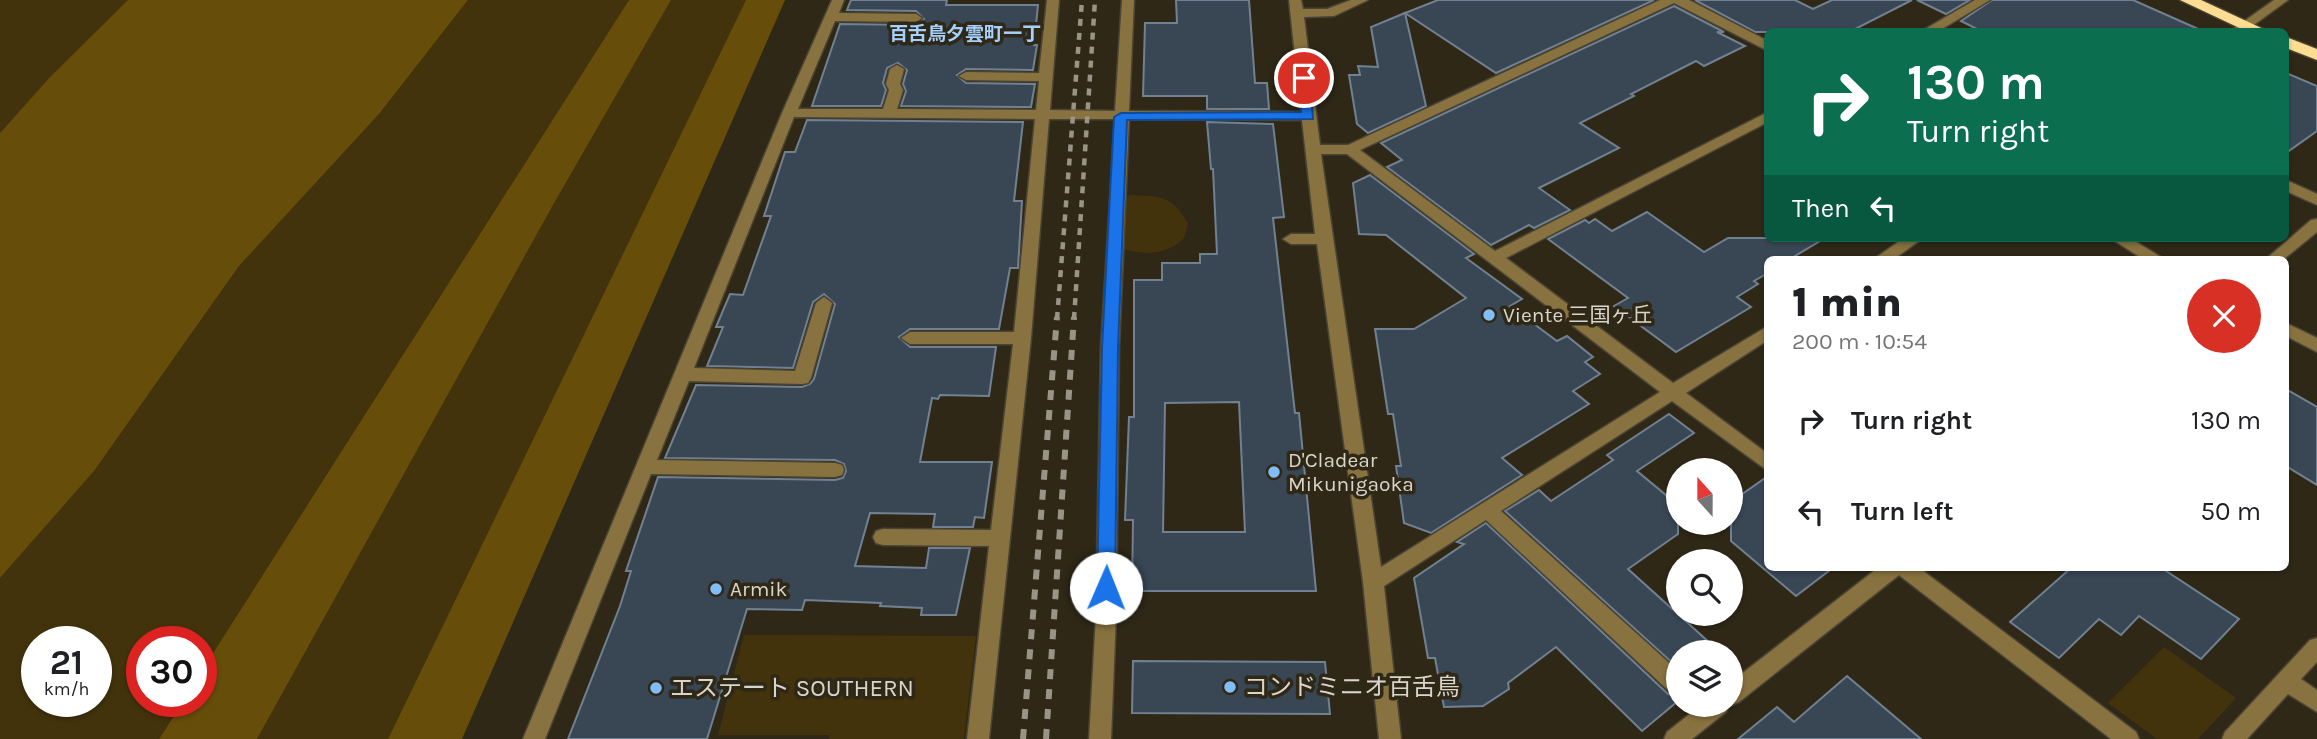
<!DOCTYPE html>
<html lang="en">
<head>
<meta charset="utf-8">
<style>
  :root { --surface:#fff; --page:#f6f6f6; --text:#202124; --muted:#757577 }
  body { margin:0; font-family:Karla,"Noto Sans JP",sans-serif; background:var(--page); color:var(--text); height:100vh; display:flex; flex-direction:column; font-size:26px; white-space:nowrap }
  * { box-sizing:border-box; margin:0 }
  p { font-size:23px; color:var(--muted) }
  .icon { flex:none; width:38px; height:38px; fill:none; stroke:currentColor; stroke-width:2; stroke-linecap:round; stroke-linejoin:round }
  .map { position:relative; flex:1; overflow:hidden }
  .side { position:absolute; left:1764px; top:256px; width:525px; height:315px; display:flex; flex-direction:column; background:var(--surface); border-radius:10px; box-shadow:0 2px 5px #0004 }
  .side>* { flex:none }
  .guide { position:absolute; left:1764px; top:28px; width:525px; height:214px; border-radius:10px; box-shadow:0 2px 5px #0004; background:#0b6e4f; color:#fff; overflow:hidden }
  .needle { width:46px; rotate:339deg }
  .controls { position:absolute; left:1666px; top:458px; display:grid; gap:14px }
  .controls a { display:grid; place-items:center; width:77px; height:77px; border-radius:50%; background:var(--surface); box-shadow:0 2px 5px #0004; font-size:35px }
  .speed { position:absolute; left:21px; top:626px; display:flex; gap:14px; font-size:35px; font-weight:700; text-align:center }
  .speed>* { display:grid; place-content:center; width:91px; height:91px; border-radius:50%; background:var(--surface); box-shadow:0 2px 5px #0004; line-height:1 }
  .speed small { font-size:18px; font-weight:400 }
  .speed .limit { border:10px solid #d22; background:#fff; color:#111 }
  .pin { position:absolute; display:grid; place-items:center; width:60px; height:60px; color:#fff; margin:-30px; border:4px solid #fff; border-radius:50%; box-shadow:0 2px 7px #0007 }
  .me { position:absolute; width:77px; margin:-38px; rotate:1deg; stroke-linejoin:round; filter:drop-shadow(0 0 5px #0008) }
  .turn { display:flex; align-items:center; gap:24px; height:147px; padding:0 28px; font-size:32px }
  .turn .icon { width:91px; height:91px; stroke-width:2.5 }
  .turn b { display:block; font-size:49px; line-height:60px }
  .then { display:flex; align-items:center; height:66px; padding:0 28px; background:#0003; gap:14px; font-size:26px }
  .round { display:grid; place-items:center; flex:none; width:74px; height:74px; border-radius:37px; background:var(--page) }
  .overview { display:flex; align-items:center; justify-content:space-between; height:119px; padding:0 28px }
  h1 { font-size:42px; font-weight:800; line-height:52px }
  ul { padding:0; list-style:none }
  li { display:flex; align-items:center; gap:21px; height:91px; padding:0 28px }
  li div { flex:1 }
  li b { display:block; font-size:26px }
  li em { font-style:normal }
  .map>svg:first-child { display:block }
</style>
</head>
<body>
<div class="map">
<svg width="2317" height="739" viewBox="0 0 2317 739">
  <rect width="100%" height="100%" fill="#2f2817"/>
  <!-- green -->
  <g fill="#42330c" fill-rule="evenodd">
    <path d="M0,0H128L50,77L0,133Z"/>
    <path d="M468,0H629L201,672V642H142V702H183L159,739H0V578L94,471L239,266L379,114ZM37,642H96V702H37Z"/>
    <path d="M671,0H746L388,739H257L553,205Z"/>
    <path d="M1131,195C1160,196 1174,196 1188,224L1184,238C1168,255 1142,256 1121,248L1123,198Z"/>
    <path d="M744,635L976,636L964,739H829V735H718Z"/>
    <path d="M2164,647L2236,698L2198,739H2157L2108,703Z"/>
  </g>
  <!-- water -->
  <g fill="#664e0a">
    <path d="M128,0H468L379,114L239,266L94,471L0,578V133L50,77Z"/>
    <path d="M629,0H671L553,205L257,739H159L183,702H201V672Z"/>
    <path d="M746,0H785L462,739H388Z"/>
  </g>
  <!-- building -->
  <g fill="#394755" stroke="#718191" stroke-width="2" fill-rule="evenodd">
    <path d="M851,0H947L946,5H1038L1034,45H1037L1033,70L966,69L957,75L966,83L1035,84L1031,107L901,106L906,91L903,84L907,70L898,63L887,68L883,83L886,90L881,106H812L840,24L916,25L924,19L916,11L847,10Z"/>
    <path d="M1176,0H1249L1255,83H1267L1269,109H1207V96H1143L1145,23H1177Z"/>
    <path d="M1438,0H1654L1496,73L1405,13Z"/>
    <path d="M1695,0H1795L1813,9L1832,0H1912L1853,30L1855,32H1755Z"/>
    <path d="M1917,0H1970L1946,14Z"/>
    <path d="M1992,0H2133L2205,32H1983L1961,21Z"/>
    <path d="M1674,6L1724,32H1717L1745,46L1704,66L1696,61L1631,94L1634,96L1580,123L1619,148L1539,188L1570,210L1534,228L1529,225L1491,245L1387,167L1402,160L1381,143Z"/>
    <path d="M1405,13L1426,106L1368,133L1357,124L1349,75H1360L1358,66L1378,67L1371,27Z"/>
    <path d="M2286,73L2317,86V131L2286,153Z"/>
    <path d="M807,120L1023,122L1014,201H1022L1018,268H1010L999,329H910L899,337L910,347H996L989,396L940,395L938,399L932,398L920,462H992L984,518L975,517L973,527H933L935,514L870,513L855,566L926,568L929,548H970L956,615H921L922,608L880,606L881,603L805,600L802,610L747,609L707,739H568L620,606L631,571H626L658,477L835,480L843,478L846,471L844,464L835,460L665,458L696,385L802,387L810,384L814,379L835,304L824,294L813,302L793,368L707,366L723,327H716L730,294L743,295L771,216H764L785,152H795Z"/>
    <path d="M1207,122L1273,124L1284,217L1273,218L1295,413H1299L1316,591H1132L1133,520H1125L1129,417H1134V280H1162V263H1200V254H1217L1213,169H1211ZM1239,402L1245,532H1163L1165,403Z"/>
    <path d="M1370,175L1474,254L1466,258L1522,299L1510,306L1557,341L1567,336L1593,357L1585,362L1600,374L1573,391L1589,404L1502,458L1522,475L1431,533L1404,523L1396,466H1401L1393,414H1388L1375,329H1414L1466,298L1386,235L1359,234L1353,183Z"/>
    <path d="M1647,212L1704,252L1728,238H1825L1790,259H1768V273L1754,281L1758,284L1737,297L1751,307L1676,352L1614,306L1628,298L1548,239L1585,220L1589,223L1595,219L1612,231Z"/>
    <path d="M2286,389L2317,407V485L2286,466Z"/>
    <path d="M1669,414L1694,433L1637,471L1678,505V534L1628,569L1721,653H1678V668L1505,511L1539,490L1551,501L1613,460L1607,455Z"/>
    <path d="M1768,476V567H1834L1796,596L1731,541V502Z"/>
    <path d="M1486,523L1668,694L1678,697V701L1642,731L1556,647L1508,683L1509,689L1483,706L1444,707L1435,658H1428L1414,578L1464,544L1457,542Z"/>
    <path d="M2072,567H2160L2239,619L2201,659L2139,616L2121,635L2099,619L2059,658L2010,622Z"/>
    <path d="M1133,661L1325,662L1330,714L1132,713Z"/>
    <path d="M1847,676L1921,739H1738L1777,707L1794,722Z"/>
  </g>
  <g fill="none" stroke-linecap="round" stroke-linejoin="round">
    <defs>
      <g id="minor">
        <path d="M832,0H844L839,13L916,14L922,18L916,22L835,21L798,109H883L889,90L886,84L890,69L897,65L904,69L900,84L903,90L897,109L1036,110L1039,81L966,80L959,76L966,72L1039,73L1047,0H1059L1050,110L1115,111L1122,0H1134L1129,111L1301,112L1289,0H1301L1303,9H1327L1351,0H1368L1334,16L1304,17L1320,145H1348L1660,0H1689L1768,41V51L1674,3L1360,150L1495,251L1768,112V122L1506,258L1673,383L1768,326V340L1686,393L1768,454V471L1672,401L1501,511L1678,671V695L1670,692L1486,520L1384,586L1401,739H1379L1363,582L1317,244H1291L1283,239L1291,234H1315L1302,120L1129,119L1119,347L1116,615L1111,739H1089L1096,615L1101,347L1115,119H1049L1031,338L989,739H967L989,546L883,545L876,543L873,537L876,531L883,529L991,530L1013,344H910L901,338L910,332H1014L1035,119L794,117L694,368L795,371L816,303L824,297L832,303L811,378L808,383L802,384L689,381L657,460L835,463L842,465L844,470L842,475L835,477L651,474L545,739H523L782,113ZM1321,154H1347L1660,392L1381,567Z"/>
        <path d="M1975,0H1990L1937,32H1920Z"/>
        <path d="M2274,0H2288L2244,32H2229Z"/>
        <path d="M2286,180L2317,194V205L2286,191Z"/>
        <path d="M2317,219V232L2284,259H2266L2311,220Z"/>
        <path d="M1904,238H1923L1894,259H1874Z"/>
        <path d="M2110,238H2130L2164,259H2143Z"/>
        <path d="M2286,323L2317,338V352L2286,336Z"/>
        <path d="M1879,567H1918L2136,732L2139,739H2111L1899,575L1739,702L1731,705V682Z"/>
        <path d="M2317,638V662L2301,679L2317,690V712L2288,694L2247,739H2222L2225,732L2310,640Z"/>
        <path d="M1701,705H1729L1726,712L1692,739H1664L1667,732Z"/>
      </g>
      <g id="highway">
        <path d="M2180,0H2201L2270,32H2248Z"/>
        <path d="M2286,37L2317,49V60L2286,48Z"/>
      </g>
    </defs>
    <!-- minor casing -->
    <use href="#minor" stroke="#4a4434" stroke-width="3"/>
    <!-- highway casing -->
    <use href="#highway" stroke="#4a4434" stroke-width="3"/>
    <!-- minor -->
    <use href="#minor" fill="#88723f" fill-rule="evenodd"/>
    <!-- highway -->
    <use href="#highway" fill="#fddd92" fill-rule="evenodd"/>
    <!-- rail-far1 -->
    <g stroke="#9a9487" stroke-width="4.5" stroke-dasharray="7 7" stroke-linecap="butt">
      <path d="M1057,319L1082,0"/>
      <path d="M1074,319L1095,0"/>
    </g>
    <!-- rail -->
    <g stroke="#9a9487" stroke-width="6" stroke-dasharray="10 10" stroke-linecap="butt">
      <path d="M1023,739L1057,317"/>
      <path d="M1046,739L1074,317"/>
    </g>
  </g>
  <!-- route -->
  <path fill="#1a73e8" stroke="#114b97" stroke-width="2" d="M1304,74L1310,78L1313,119L1127,120L1118,348L1115,588L1113,594L1106,596L1100,594L1097,588L1102,348L1114,117L1121,113L1301,112L1298,78Z"/>
  <!-- markers -->
  <g fill="#80bdfa" stroke="#2f2817" stroke-width="2.5">
    <circle cx="1489" cy="315" r="7"/>
    <circle cx="1274" cy="472" r="7"/>
    <circle cx="716" cy="589" r="7"/>
    <circle cx="1230" cy="687" r="7"/>
    <circle cx="656" cy="688" r="7"/>
  </g>
  <g text-anchor="middle" stroke-width="7" stroke-linejoin="round" paint-order="stroke">
    <!-- far-neighbourhood labels -->
    <g font-size="19" font-weight="bold" fill="#a4d1ff" stroke="#2f2817">
      <text x="965" y="40">百舌鳥夕雲町一丁</text>
    </g>
    <!-- poi labels -->
    <g font-size="21" fill="#dad5cb" stroke="#2f2817" text-anchor="start">
      <text x="1503" y="322">Viente 三国ヶ丘</text>
      <text x="1288" y="467">D'Cladear<tspan x="1288" dy="24">Mikunigaoka</tspan></text>
      <text x="730" y="596">Armik</text>
    </g>
    <!-- near-poi labels -->
    <g font-size="24" fill="#dad5cb" stroke="#2f2817" text-anchor="start">
      <text x="1244" y="695">コンドミニオ百舌鳥</text>
      <text x="670" y="696">エステート SOUTHERN</text>
    </g>
  </g>
</svg>
<div class="controls">
<a><svg class="needle" viewBox="-14 -14 28 28"><path d="M0-13l5 13h-10z" fill="#e53935"/><path d="M0 13l5-13h-10z" fill="#757577"/></svg></a>
<a><svg class="icon" aria-label="search" viewBox="0 0 24 24"><circle cx="10" cy="10" r="6"/><path d="M15 15l6 6"/></svg></a>
<a><svg class="icon" aria-label="layers" viewBox="0 0 24 24"><path d="M12 4l9 5-9 5-9-5zM3 14l9 5 9-5"/></svg></a>
</div>
<div class="speed"><div>21<small>km/h</small></div><div class="limit">30</div></div>
<div class="pin" style="left:1304px;top:78px;background:#d93025"><svg class="icon" aria-label="arrive" viewBox="0 0 24 24"><path d="M6 21V4h12l-3 4 3 4H6"/></svg></div>
<svg class="me" style="left:1106px;top:588px" viewBox="-20 -20 40 40"><circle r="19" fill="#fff"/><path d="M0-13L10 11 0 6-10 11z" fill="#1a73e8"/></svg>
<div class="guide">
<div class="turn"><svg class="icon" aria-label="right" viewBox="0 0 24 24"><path d="M7 20v-9h11M14 6l5 5-5 5"/></svg><div><b>130 m</b>Turn right</div></div>
<div class="then">Then<svg class="icon" aria-label="left" viewBox="0 0 24 24"><path d="M17 20v-9H6M10 6l-5 5 5 5"/></svg></div>
</div>
<section class="side">
<div class="overview"><div><h1>1 min</h1><p>200 m · 10:54</p></div><a class="round" style="background:#d93025;color:#fff"><svg class="icon" aria-label="close" viewBox="0 0 24 24"><path d="M6 6l12 12M18 6L6 18"/></svg></a></div>
<ul>
<li><svg class="icon" aria-label="right" viewBox="0 0 24 24"><path d="M7 20v-9h11M14 6l5 5-5 5"/></svg><div><b>Turn right</b></div><em>130 m</em></li>
<li><svg class="icon" aria-label="left" viewBox="0 0 24 24"><path d="M17 20v-9H6M10 6l-5 5 5 5"/></svg><div><b>Turn left</b></div><em>50 m</em></li>
</ul>
</section>
</div>
</body>
</html>
